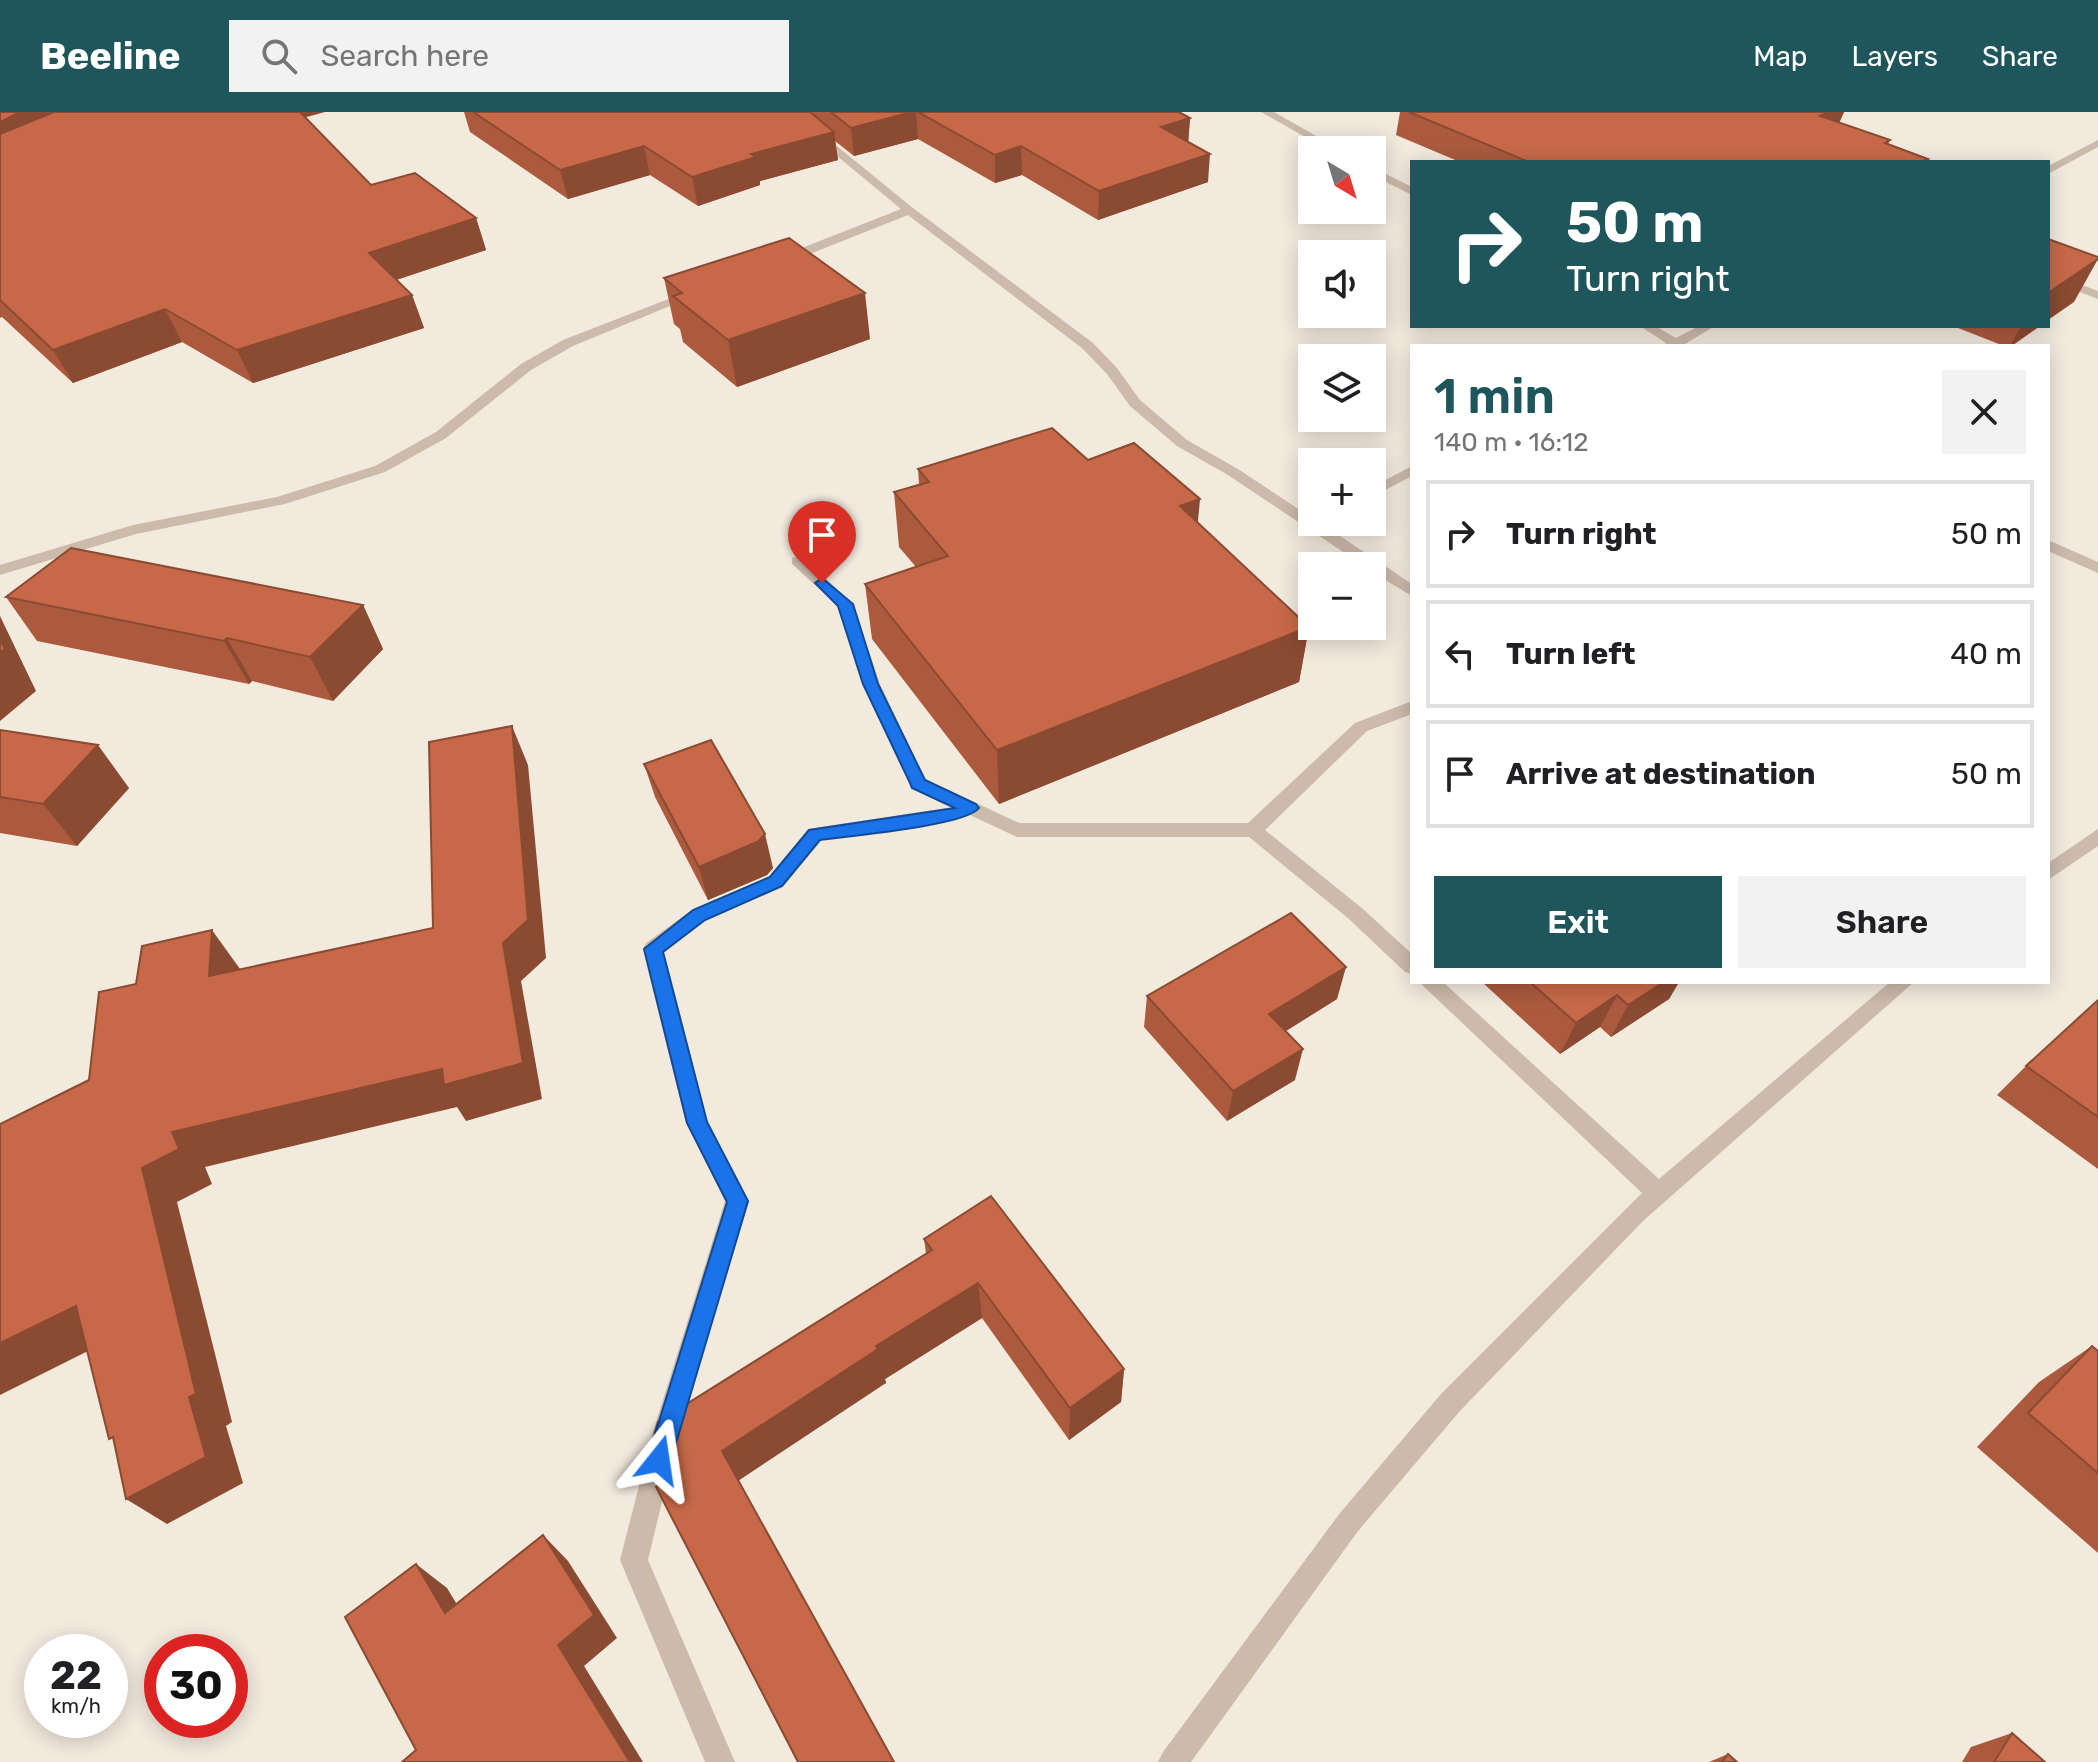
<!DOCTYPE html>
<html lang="en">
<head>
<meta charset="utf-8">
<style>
  :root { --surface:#fff; --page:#f2f2f2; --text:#202124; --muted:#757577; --line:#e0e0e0; --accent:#1e565b }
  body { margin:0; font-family:Rubik,sans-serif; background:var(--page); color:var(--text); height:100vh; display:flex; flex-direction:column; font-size:30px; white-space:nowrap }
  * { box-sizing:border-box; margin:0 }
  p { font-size:26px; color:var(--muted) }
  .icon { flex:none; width:44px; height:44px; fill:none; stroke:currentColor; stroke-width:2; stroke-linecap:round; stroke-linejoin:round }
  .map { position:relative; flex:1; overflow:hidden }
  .side { position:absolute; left:1410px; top:232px; width:640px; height:640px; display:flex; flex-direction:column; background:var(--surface); border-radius:0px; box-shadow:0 4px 20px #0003 }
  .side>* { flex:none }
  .top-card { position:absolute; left:1410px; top:48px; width:640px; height:168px; border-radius:0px; box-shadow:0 4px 20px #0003; background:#1e565b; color:#fff; overflow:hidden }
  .needle { width:52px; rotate:142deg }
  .tools { position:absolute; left:1298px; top:24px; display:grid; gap:16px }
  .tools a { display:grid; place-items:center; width:88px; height:88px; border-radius:0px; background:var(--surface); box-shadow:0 4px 20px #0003; font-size:40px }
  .speed { position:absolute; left:24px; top:1522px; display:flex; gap:16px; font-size:40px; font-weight:700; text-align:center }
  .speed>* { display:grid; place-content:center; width:104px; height:104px; border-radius:50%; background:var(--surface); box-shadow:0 4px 20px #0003; line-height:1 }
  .speed small { font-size:20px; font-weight:400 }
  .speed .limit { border:12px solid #d22; background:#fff; color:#111 }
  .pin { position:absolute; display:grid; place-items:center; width:68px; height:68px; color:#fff; margin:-82px -34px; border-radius:50% 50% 50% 0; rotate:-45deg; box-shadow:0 0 8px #0007 }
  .pin .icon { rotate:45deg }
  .me { position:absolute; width:88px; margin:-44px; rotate:15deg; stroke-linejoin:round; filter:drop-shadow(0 0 6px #0008) }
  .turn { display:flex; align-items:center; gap:28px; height:168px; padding:0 24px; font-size:36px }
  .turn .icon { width:104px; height:104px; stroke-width:2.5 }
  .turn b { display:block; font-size:56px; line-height:68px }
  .round { display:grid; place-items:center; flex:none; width:84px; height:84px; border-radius:0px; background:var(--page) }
  .summary { display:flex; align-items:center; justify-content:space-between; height:136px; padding:0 24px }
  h1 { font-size:48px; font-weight:600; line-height:60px; color:var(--accent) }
  .action { display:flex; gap:16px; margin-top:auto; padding:16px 24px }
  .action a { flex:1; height:92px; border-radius:0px; background:var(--accent); color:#fff; font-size:32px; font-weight:600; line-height:92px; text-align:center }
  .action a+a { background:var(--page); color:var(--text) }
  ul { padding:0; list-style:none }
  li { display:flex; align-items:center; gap:24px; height:108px; margin:0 16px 12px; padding:0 8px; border:4px solid var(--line); border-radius:0px }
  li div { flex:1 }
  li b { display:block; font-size:30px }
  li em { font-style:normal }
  header { display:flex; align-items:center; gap:48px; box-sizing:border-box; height:112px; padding:0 40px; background:var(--accent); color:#fff }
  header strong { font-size:38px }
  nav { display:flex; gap:44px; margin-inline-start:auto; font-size:28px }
  .search { width:560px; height:72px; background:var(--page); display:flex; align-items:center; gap:20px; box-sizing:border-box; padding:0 28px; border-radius:0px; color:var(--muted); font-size:30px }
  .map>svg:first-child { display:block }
</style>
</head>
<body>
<header>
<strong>Beeline</strong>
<div class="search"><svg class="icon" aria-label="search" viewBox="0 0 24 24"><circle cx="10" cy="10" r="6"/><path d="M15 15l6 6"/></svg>Search here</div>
<nav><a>Map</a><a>Layers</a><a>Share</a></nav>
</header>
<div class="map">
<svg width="2098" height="1650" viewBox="0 0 2098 1650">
  <rect width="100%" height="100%" fill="#f3eade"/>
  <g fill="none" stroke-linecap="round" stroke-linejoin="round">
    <!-- minor -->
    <g fill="#ccbaaa" fill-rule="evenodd">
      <path d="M784,0H795L913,96L1093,231L1117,256L1140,288L1187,328L1238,357L1312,406V410H1319L1412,472V484L1372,460V454H1364L1228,363L1177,334L1130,294L1107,262L1083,237L908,103L787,151H779V145L901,97Z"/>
      <path d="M1261,0H1274L1341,38H1328Z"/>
      <path d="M2098,28V35L2048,62V54Z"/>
      <path d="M1372,55L1412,75V83L1372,63Z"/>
      <path d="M2048,160L2098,179V187L2048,168Z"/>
      <path d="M689,179L699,182L573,234L531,258L446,326L385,360L285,392L136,422L0,463V453L133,413L277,385L375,354L436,320L521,252L563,228Z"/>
      <path d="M1640,214H1655L1676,226L1699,214H1715L1685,232L1687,234H1663L1666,231Z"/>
      <path d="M1412,354V364L1372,385V375Z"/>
      <path d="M2048,428L2098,450V461L2048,439Z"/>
      <path d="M798,444L804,446L853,492L880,572L925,667L1019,711H1248L1355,611L1412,589V602L1367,619L1265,718L1363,797L1412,842V862L1405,860L1349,807L1249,725H1017L970,703L955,709L821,728L783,775L706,808L664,840L708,1010L749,1089L678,1323L648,1448L735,1650H705L620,1448L652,1323L725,1089L686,1011L643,837L646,831L692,798L769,765L808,717L953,695L912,676L862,572L838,494L792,452V446Z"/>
      <path d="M2098,717V734L2048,768V751Z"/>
      <path d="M1419,870H1443L1659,1067L1890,870H1914L1643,1109L1459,1300L1358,1419L1191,1650H1158L1163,1640L1340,1401L1441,1282L1642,1081Z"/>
    </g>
  </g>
  <!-- wall -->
  <g fill="#ab5a3e">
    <path d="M0,0L305,6L371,73L476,106L486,138L396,168L412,183L424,216L253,271L182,230L73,271L2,205L0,206Z"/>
    <path d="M464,0H1179L1190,6L1188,30L1208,70L1098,108L1022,63L995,71L918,27L854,44L835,29L838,48L760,69V73L698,94L650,63L568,87L470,20Z"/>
    <path d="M1400,0H1844L1839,11L1890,28L1888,32L1928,47L1927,50H1460L1396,23Z"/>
    <path d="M664,166L870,227L737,275L683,230L680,217L674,212Z"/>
    <path d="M1953,214H2040L2012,234H2004Z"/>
    <path d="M1088,348L1198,411L1309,515L1299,570L999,692L872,527L865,472L916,455L899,435L894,380L919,372L918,357Z"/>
    <path d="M6,485L363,493L383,537L333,589L252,569L249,572L37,529Z"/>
    <path d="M0,618L129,676L77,734L0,721Z"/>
    <path d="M644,652L773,756L767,763L708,788L655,685Z"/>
    <path d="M1482,870H1679L1669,887L1611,925L1600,915L1560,942Z"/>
    <path d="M1147,884L1337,887L1286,919L1295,968L1227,1009L1144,915Z"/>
    <path d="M2098,888V1057L1997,983L2026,954Z"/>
    <path d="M924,1127L1124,1257L1121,1290L1069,1328L982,1206L885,1267L886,1271L673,1365L926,1141Z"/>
    <path d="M2092,1234L2098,1239V1441L1977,1335L2039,1270Z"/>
    <path d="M2012,1621L2045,1650H1962L1971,1635Z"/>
    <path d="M1728,1642L1737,1650H1709Z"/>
  </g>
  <!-- shaded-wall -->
  <g fill="#8b4a32">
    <path d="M20,0H108L0,49V10Z"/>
    <path d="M288,0H325L292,9Z"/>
    <path d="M912,0H916L918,27L854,44L851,16Z"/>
    <path d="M1821,0H1844L1836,18L1818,10Z"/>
    <path d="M1190,6L1188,34L1161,15Z"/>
    <path d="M834,20L838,48L760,69V73L698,94L692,65L751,42Z"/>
    <path d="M644,34L650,63L568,87L560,58Z"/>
    <path d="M1021,34L1022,63L995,71V43Z"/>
    <path d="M1210,42L1208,70L1098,108L1099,79Z"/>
    <path d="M476,106L486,138L381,173L369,141Z"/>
    <path d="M2098,147L2074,190L2048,208V181Z"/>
    <path d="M865,181L870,227L737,275L728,228Z"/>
    <path d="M412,183L424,216L253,271L237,238Z"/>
    <path d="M165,197L182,230L73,271L53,238Z"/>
    <path d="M2021,214H2040L2010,234Z"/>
    <path d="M1200,387L1195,441L1180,394Z"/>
    <path d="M363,493L383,537L333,589L310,545Z"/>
    <path d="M0,504L36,579L0,609Z"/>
    <path d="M1309,515L1299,570L999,692L997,638Z"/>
    <path d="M227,526L252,569L249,572L224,529Z"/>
    <path d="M512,614L528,653L546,846L521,869L542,987L466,1009L457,995L205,1055L212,1072L177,1090L232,1310L226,1314L243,1371L167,1412L126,1387L189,1285L142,1056L172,1020L503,831Z"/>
    <path d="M98,633L129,676L77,734L43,692Z"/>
    <path d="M765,722L773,756L767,763L708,788L699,755Z"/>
    <path d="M212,818L240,857L238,902L209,864Z"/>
    <path d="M1346,855L1337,887L1263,933L1269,902Z"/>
    <path d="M1664,870H1679L1669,887L1611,925L1628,893Z"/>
    <path d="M1617,883L1600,915L1560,942L1576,911Z"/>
    <path d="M1303,937L1295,968L1227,1009L1233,979Z"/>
    <path d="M978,1171L982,1206L885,1267L886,1271L738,1369L722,1339L876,1234Z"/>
    <path d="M76,1194L116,1225L0,1283V1231Z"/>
    <path d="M1124,1257L1121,1290L1069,1328L1070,1296Z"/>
    <path d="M543,1423L568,1449L617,1526L584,1554L643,1650H630L558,1533Z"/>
    <path d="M416,1452L447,1476L476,1524L445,1501Z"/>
  </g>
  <!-- building -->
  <g fill="#c76948" stroke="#8b4a32" stroke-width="2">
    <path d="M0,0H20L0,10Z"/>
    <path d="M54,0H300L371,73L415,61L476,106L369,141L412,183L237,238L165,197L53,238L0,188V22Z"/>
    <path d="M473,0H810L834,20L751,42L756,45L692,65L644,34L560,58Z"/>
    <path d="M831,0H912L851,16Z"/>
    <path d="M918,0H1179L1190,6L1161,15L1210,42L1099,79L1021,34L995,43Z"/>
    <path d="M1409,0H1829L1820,4L1890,28L1885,31L1928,47L1921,50H1529Z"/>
    <path d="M789,126L865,181L728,228L673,184L682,181L664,166Z"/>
    <path d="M2048,127L2098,145V147L2048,181Z"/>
    <path d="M1052,316L1088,348L1134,331L1200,387L1180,394L1309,515L997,638L865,472L948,444L894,380L929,370L918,357Z"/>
    <path d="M71,436L363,493L310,545L227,526L224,529L6,485Z"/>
    <path d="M0,527L5,537L0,540Z"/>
    <path d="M512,614L528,808L503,831L523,951L444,973L442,957L172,1020L179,1037L142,1056L196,1282L189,1285L206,1345L126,1387L113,1325L109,1327L76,1194L0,1231V1012L89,968L99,880L136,872L142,834L212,818L209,864L433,816L429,630Z"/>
    <path d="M0,618L98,633L43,692L0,685Z"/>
    <path d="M711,628L765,722L759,729L699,755L644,652Z"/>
    <path d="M1291,801L1346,855L1269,902L1303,937L1233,979L1147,884Z"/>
    <path d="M1530,870H1664L1628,893L1617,883L1576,911Z"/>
    <path d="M2098,888V1005L2026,954Z"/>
    <path d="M991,1084L1124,1257L1070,1296L978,1171L876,1234L878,1237L722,1339L894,1650H798L656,1375L673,1365L653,1327L658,1310L932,1138L924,1127Z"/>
    <path d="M2092,1234L2098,1239V1361L2028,1301Z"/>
    <path d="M543,1423L594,1503L558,1533L630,1650H402L416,1638L345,1505L416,1452L445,1501Z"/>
    <path d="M2012,1621L2045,1650H1994Z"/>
    <path d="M1728,1642L1737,1650H1722Z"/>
  </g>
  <!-- route -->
  <path fill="#1a73e8" stroke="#114b97" stroke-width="2" d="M822,466L853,492L878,572L925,668L976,692L979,696C965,714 848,724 820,728L782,774L705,808L663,840L707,1010L748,1089L671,1348L667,1356L659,1359L651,1356L647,1348L727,1090L687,1011L644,837L693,798L770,765L809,718L955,696L912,676L910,671L863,572L838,494L815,471Z"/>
</svg>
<div class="tools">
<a><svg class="needle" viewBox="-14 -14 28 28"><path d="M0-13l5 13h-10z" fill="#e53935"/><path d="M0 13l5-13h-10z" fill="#757577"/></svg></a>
<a><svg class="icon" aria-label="sound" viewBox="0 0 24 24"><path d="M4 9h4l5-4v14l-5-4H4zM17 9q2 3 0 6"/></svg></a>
<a><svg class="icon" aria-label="layers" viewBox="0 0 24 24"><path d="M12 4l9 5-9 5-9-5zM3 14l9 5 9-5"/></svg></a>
<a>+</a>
<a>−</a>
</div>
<div class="speed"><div>22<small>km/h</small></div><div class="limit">30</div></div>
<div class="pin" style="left:822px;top:471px;background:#d93025"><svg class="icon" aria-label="arrive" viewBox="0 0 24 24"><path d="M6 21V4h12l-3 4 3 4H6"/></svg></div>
<svg class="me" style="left:659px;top:1348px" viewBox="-20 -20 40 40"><path d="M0-17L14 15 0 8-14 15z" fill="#1a73e8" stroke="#fff" stroke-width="4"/></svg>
<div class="top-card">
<div class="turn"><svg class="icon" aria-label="right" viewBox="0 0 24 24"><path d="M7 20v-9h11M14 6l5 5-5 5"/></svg><div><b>50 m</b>Turn right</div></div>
</div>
<section class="side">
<div class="summary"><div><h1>1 min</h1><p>140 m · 16:12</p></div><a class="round"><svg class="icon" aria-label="close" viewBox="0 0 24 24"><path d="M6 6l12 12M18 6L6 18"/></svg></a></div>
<ul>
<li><svg class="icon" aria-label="right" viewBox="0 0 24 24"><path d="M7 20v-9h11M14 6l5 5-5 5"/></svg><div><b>Turn right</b></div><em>50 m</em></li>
<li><svg class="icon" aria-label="left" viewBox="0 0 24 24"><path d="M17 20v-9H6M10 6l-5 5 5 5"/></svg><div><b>Turn left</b></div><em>40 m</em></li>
<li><svg class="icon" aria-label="arrive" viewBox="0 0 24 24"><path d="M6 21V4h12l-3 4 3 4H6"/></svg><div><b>Arrive at destination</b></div><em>50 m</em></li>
</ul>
<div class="action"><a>Exit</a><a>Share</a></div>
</section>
</div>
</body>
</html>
